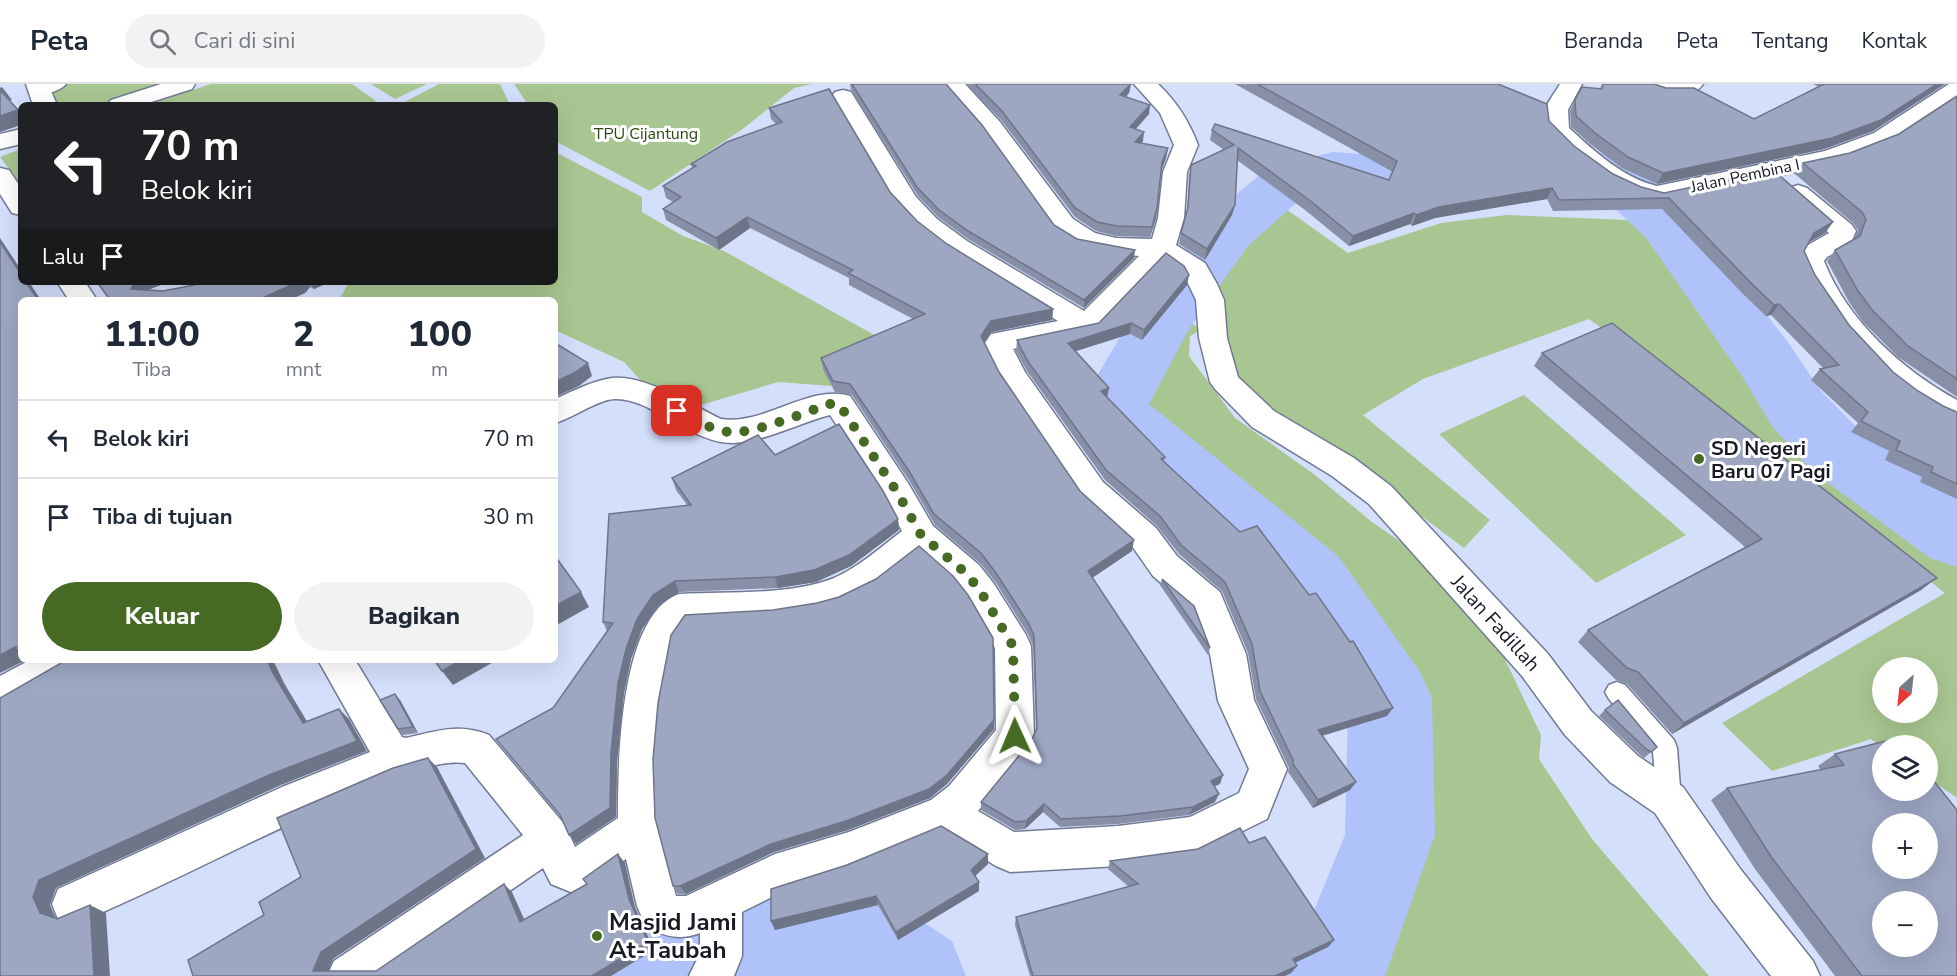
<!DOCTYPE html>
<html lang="id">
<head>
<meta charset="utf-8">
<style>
  :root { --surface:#fff; --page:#f2f2f3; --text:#1f2937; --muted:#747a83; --line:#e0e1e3; --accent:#466a23 }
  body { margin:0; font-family:"Nunito Sans",sans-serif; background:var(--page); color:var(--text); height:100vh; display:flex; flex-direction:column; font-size:22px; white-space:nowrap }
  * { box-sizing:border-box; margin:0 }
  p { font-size:20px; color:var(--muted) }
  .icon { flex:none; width:33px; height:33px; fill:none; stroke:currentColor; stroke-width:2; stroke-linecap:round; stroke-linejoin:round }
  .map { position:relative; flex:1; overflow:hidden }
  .sheet { position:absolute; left:18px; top:213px; width:540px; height:366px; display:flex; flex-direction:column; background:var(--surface); border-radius:9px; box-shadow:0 6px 24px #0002 }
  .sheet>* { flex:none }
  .top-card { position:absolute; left:18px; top:18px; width:540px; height:183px; border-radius:9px; box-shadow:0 6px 24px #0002; background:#202124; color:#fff; overflow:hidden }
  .needle { width:39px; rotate:207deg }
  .buttons { position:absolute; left:1872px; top:573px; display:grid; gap:12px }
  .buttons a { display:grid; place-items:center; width:66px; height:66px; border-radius:50%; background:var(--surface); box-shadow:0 6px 24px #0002; font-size:30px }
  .pin { position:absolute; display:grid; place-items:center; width:51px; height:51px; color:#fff; margin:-26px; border-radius:12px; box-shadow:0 3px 9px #0006 }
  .me { position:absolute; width:66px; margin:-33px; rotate:359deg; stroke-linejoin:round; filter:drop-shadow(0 0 4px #0008) }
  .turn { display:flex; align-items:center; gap:21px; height:126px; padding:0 24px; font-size:27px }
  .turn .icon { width:78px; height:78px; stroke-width:2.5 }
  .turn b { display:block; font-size:42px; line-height:51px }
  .then { display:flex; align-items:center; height:57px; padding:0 24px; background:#0003; gap:12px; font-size:22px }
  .eta { display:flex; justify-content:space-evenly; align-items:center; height:102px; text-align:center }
  .eta b { font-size:36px; font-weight:800; line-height:42px }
  .primary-button { display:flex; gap:12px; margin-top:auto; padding:12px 24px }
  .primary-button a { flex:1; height:69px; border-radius:36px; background:var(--accent); color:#fff; font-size:24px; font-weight:800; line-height:69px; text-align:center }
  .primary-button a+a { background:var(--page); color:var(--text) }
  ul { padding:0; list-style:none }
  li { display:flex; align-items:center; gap:18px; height:78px; padding:0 24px; border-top:2px solid var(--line) }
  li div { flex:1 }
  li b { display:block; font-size:22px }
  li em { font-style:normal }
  header { display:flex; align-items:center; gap:36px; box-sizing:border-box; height:84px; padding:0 30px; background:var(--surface); border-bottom:2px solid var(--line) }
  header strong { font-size:28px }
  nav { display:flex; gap:33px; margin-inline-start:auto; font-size:21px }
  .search { width:420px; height:54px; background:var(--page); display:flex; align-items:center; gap:15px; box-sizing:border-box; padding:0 21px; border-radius:33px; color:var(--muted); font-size:22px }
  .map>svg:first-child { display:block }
</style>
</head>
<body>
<header>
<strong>Peta</strong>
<div class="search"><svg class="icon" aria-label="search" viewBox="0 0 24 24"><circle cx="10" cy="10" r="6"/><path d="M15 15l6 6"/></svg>Cari di sini</div>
<nav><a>Beranda</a><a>Peta</a><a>Tentang</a><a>Kontak</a></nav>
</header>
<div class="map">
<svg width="1957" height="892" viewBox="0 0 1957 892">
  <rect width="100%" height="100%" fill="#d4dffb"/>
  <!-- green -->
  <g fill="#a8c691" fill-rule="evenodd">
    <path d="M36,0H172L108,21H51Z"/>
    <path d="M211,0H352L376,17L369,21H148Z"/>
    <path d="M371,0H427L395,15Z"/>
    <path d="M439,0H500L510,21H399Z"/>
    <path d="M514,0H812L794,4L744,44L650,107L555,57V21H528Z"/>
    <path d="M21,65V101L0,73Z"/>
    <path d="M555,68L642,113V128L683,152L724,167L912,272L844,303L778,298L691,324L661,319L624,278L555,246V216H339L349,198H555Z"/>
    <path d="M1276,118L1348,169L1441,139L1507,131L1649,137L1712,222L1772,314L1860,402L1957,464V714L1928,694V662L1882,663L1871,655L1772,687L1722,639L1945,509L1693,309L1589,235L1423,295L1363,331L1490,436L1464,464L1317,354L1263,323L1231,283L1206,195L1232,157ZM1882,584H1928V628H1882Z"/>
    <path d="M1178,229L1201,246L1190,252L1189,272L1235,334L1315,391L1372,438L1423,473L1478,536L1503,571L1541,651L1539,675L1592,755L1709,892H1371L1386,867L1416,704L1414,634L1406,597L1362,533L1353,511L1324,473L1234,400L1186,369L1144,330L1159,272Z"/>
    <path d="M1524,311L1686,451L1596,499L1439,350Z"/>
    <path d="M782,880H829L864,892H787Z"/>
  </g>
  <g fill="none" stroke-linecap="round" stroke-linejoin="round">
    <!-- river -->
    <g fill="#afc3fa" fill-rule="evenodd">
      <path d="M1536,59L1577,62L1597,67L1626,78L1646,92L1689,129L1790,261L1820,306L1862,349L1957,415V483L1930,474L1812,387L1772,342L1744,295L1647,155L1606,116L1586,102L1568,95L1536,93L1481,104L1415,108L1333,102L1308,108L1248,162L1189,245L1149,320L1338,472L1420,588L1432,614L1435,751L1385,892H1287L1345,751L1348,621L1284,518L1166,417L1087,344L1077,326L1139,221L1206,136L1268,84L1333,68L1415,74L1481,70Z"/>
      <path d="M859,804L893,818L952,857L966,892H606L620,857L740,807Z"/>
    </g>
    <defs>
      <g id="service">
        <path d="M45,0H66C60,7 43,12 34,10L32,7Z"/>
        <path d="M1617,598L1625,601L1674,656L1677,664L1681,716L1678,724L1669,728L1660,724L1657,716L1653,668L1609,615L1605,608L1609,601Z"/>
      </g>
      <g id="minor">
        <path d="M26,0H48L57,21H33Z"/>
        <path d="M161,0H195L192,5L142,21H107L111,16Z"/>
        <path d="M942,0H965L1000,38L1073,135L1095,149L1116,154L1152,155L1158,134L1163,88L1174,61L1160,29L1134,0H1158C1177,18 1189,37 1198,61L1187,88L1184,134L1176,161L1205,179L1217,200L1224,216L1227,254L1238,293L1274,327L1354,374L1391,402L1548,570L1591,627L1638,672L1683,703L1741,786L1813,877L1820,892H1771L1711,814L1655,729L1610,698L1565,651L1522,592L1369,420L1332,392L1252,343L1215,305L1210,298L1199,254L1196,216L1184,191L1164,177L1096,248L1013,265L1025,288L1103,398L1156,444L1177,472L1220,508L1246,570L1254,616L1287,685L1267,735L1194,771L1118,782L1010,788L996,782L942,749L849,788L782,808L742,828V872L734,892H689L700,869V849C679,857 665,852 646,843L637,822L626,775L587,803L573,809L551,800L543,784L386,892H327L334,877L523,751L465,679C435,675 394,695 365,707C266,747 172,800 73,841L58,835L52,820L58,805L282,703L370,668L318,576H355L402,653L406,654C438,647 458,639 489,651L565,741L575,763L618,734C618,680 619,531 679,510C726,507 790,512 834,494C859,483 881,463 902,447L886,417L830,331C799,339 766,357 734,359C693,361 652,313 614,315C597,316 573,334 555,339V315C573,307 592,297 612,294C644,290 692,321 721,335C764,342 808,300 850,312L908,399L933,442L979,481L994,500L1026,551L1031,562L1034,652L1028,664L978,727L1014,748L1118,742L1190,733L1239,709L1249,685L1218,617L1210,570L1194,527L1153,492L1132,462L1081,416L1001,298L983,262L991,250L1058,237L949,169L919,147L893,118L831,13L835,8L843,6L851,8L916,113L937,135L967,157L1084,227L1139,172L1116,170L1077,161L1055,147L984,48ZM920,470L955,501L970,520L995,564L996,646L949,702L931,716L849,748L775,770L686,812H676L658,743L656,685L661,628L673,560L688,539C745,535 808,539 860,513C882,502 901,485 920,470Z"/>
        <path d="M1560,0H1582L1568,26L1569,44C1594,67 1623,94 1657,102L1825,67L1874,49L1949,0H1957V15L1890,59L1841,78L1657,118C1645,115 1633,112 1622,107C1601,97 1542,58 1544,33C1544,21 1554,11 1560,0Z"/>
        <path d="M1638,0H1703C1691,18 1650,18 1638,0Z"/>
        <path d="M21,45V60L0,65V50Z"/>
        <path d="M0,84L9,86L21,104V131L12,129L0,110Z"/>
        <path d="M1798,101L1807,104L1852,141L1856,147L1850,161L1827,173L1824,177C1847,236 1902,286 1957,316V341C1894,322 1820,238 1798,177L1808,161L1829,149L1785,109L1789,104Z"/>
        <path d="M57,198H85L97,216H69Z"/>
        <path d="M30,576H81L76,587L13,623L0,627V592Z"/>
      </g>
    </defs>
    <!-- service casing -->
    <use href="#service" stroke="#707a93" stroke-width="3"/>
    <!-- minor casing -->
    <use href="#minor" stroke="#707a93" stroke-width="3"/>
    <!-- service -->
    <use href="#service" fill="#fff" fill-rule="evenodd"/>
    <!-- minor -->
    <use href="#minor" fill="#fff" fill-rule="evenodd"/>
  </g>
  <!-- wall -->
  <g fill="#8790a7">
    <path d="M850,0H946L1054,141L1077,155L1134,174L1084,224L968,155L938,133L918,112L851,6Z"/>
    <path d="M966,0H1130L1129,9L1126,13L1149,30L1136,45L1143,57L1141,59L1168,64L1166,74L1161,86L1156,134L1150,153L1116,152L1096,147L1075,133L1002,37Z"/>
    <path d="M1235,0H1498L1549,37L1574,62L1613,90L1641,103L1664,109L1833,138L1825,149L1809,158L1804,167L1815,191L1849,241L1893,288L1918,307L1943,322L1957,328V415L1920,398L1922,393L1885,376L1889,367L1851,348L1858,339L1811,296L1820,285L1823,284L1771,231L1766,232L1743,210L1662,125L1553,127L1547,115L1435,134L1412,142L1410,140L1349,162L1305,126L1237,76L1232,131L1205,176L1179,160L1181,149L1187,129L1189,92L1191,81L1224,66L1210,56L1212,46L1389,96L1393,88Z"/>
    <path d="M1602,0H1654L1754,35L1819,3L1813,0H1945L1873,47L1824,65L1657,100L1622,84L1590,60L1571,43L1570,27L1575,16L1600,5Z"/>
    <path d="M1957,12V313L1898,273L1863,238L1849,218L1827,177L1835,166L1854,155L1858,146L1853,139L1795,90L1803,79L1850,69L1899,50Z"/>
    <path d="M769,24L890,108L917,137L947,160L1053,225L1052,236L991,248L984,258L999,288L1080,407L1132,467L1092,494L1220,700L1215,702V718L1189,731L1118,740L1060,743L1043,728L1025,745L1015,746L981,726V718L1031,657L1036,646L1033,562L1028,550L996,499L981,480L935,441L910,398L852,311L835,308L823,285L821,274L913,235L849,201V194L750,144L719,166L666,136L663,125L673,118L666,114L663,102L692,84L691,80L776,40L771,35Z"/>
    <path d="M97,198H169L147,206L163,207L194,201L199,198H330L314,205L310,203L305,209L110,216Z"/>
    <path d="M1187,201L1142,256L1130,250L1075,267L1107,314L1165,373L1164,378L1387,632L1322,652L1356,698L1350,706L1313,724L1288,688L1289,684L1256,615L1248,569L1222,507L1179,470L1157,442L1105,396L1027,287L1016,267L1017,256L1099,239Z"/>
    <path d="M1542,269L1921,506L1672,650L1627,600L1616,596L1578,558L1588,546L1745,463L1534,282Z"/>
    <path d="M775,371L898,435L899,446L851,482L816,498L778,504L679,508L658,522L642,545L631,575L624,609L617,679L616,733L576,760L553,624L607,547L603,538L687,421L676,406L672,394Z"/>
    <path d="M1162,495L1210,564L1208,571L1160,501Z"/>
    <path d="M400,616L418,649L403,651L398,645Z"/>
    <path d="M1605,626L1657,663L1644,674L1639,670L1599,632Z"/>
    <path d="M994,636V645L947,700L930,714L848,746L774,768L686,810H678L673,802Z"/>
    <path d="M1835,670L1957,726V892H1835L1755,785L1711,716L1727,704L1821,686L1818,682Z"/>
    <path d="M1249,759L1334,856L1328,863L1295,879L1297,882L1291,889L1285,892H1030L1015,841L1016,833L1129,803L1108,785L1110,777Z"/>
    <path d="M988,780L975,792L979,798V807L898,856L878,821L775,846L771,837Z"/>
  </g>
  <!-- shaded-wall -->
  <g fill="#6e7588">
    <path d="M1131,0L1129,9L1119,20L1120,11Z"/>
    <path d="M1937,0H1945L1873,47L1824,65L1657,100L1663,89Z"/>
    <path d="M2,3L12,16L8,17L0,6V4Z"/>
    <path d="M1150,21L1149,30L1129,52L1130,43Z"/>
    <path d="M18,26L21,30V41L0,48V32Z"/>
    <path d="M1144,48L1143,57L1133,68L1135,58Z"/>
    <path d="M1168,64L1166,74L1161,88L1162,78Z"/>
    <path d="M1552,104L1547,115L1435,134L1412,142L1416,131L1439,123Z"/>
    <path d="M1235,121L1232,131L1205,176L1207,165Z"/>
    <path d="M1157,124L1156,134L1150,153L1152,143Z"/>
    <path d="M1414,129L1410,140L1349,162L1353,152Z"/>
    <path d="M747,133L750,144L719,166L716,154Z"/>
    <path d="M1833,138L1825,149L1806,160L1814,149Z"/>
    <path d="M0,154L21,186V190L0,158Z"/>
    <path d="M1135,166L1134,174L1084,224V216Z"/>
    <path d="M1189,191L1187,201L1142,256L1144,246Z"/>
    <path d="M26,198H29L41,216H38Z"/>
    <path d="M135,198H169L145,207L131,205Z"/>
    <path d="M298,198H307L310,203L305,209L290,216H258Z"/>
    <path d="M309,198H330L314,205Z"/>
    <path d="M1779,220L1771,231L1766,232L1774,221Z"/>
    <path d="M1053,225L1052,236L991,248L981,263V252L991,237Z"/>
    <path d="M1131,239L1130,250L1067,270L1068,259Z"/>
    <path d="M588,279L592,292L579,302L555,313V298Z"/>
    <path d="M1109,304L1107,314L1101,307Z"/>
    <path d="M898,435L899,446L851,482L816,498L778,504L775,493Z"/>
    <path d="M1134,456L1132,467L1086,498L1088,487Z"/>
    <path d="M1937,494L1921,506L1672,650L1684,639Z"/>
    <path d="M675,497L679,508L658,522L642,545L631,575L624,609L617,679L616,733L576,760L569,751L611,669L618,599L626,565L637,535L653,511Z"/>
    <path d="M581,508L589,523L555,542V522Z"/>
    <path d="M15,563L21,567V576H26L0,589V571Z"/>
    <path d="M267,576H273L284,599L314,649L303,639L273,589Z"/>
    <path d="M461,576H497L453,601L442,587Z"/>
    <path d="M395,610L400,616L418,649L413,643Z"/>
    <path d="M1393,624L1387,632L1314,654L1318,646Z"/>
    <path d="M339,625L349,635L367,667L281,701L56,804L50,821L57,837L40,829L33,813L39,796Z"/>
    <path d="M994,636V645L947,700L930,714L848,746L774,768L686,810L680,802L771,760Z"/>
    <path d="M428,674L437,683L485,774L333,875L326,892L313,887L321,868Z"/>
    <path d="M1223,691L1220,700L1208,705L1211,697Z"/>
    <path d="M1356,698L1350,706L1313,724L1318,716Z"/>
    <path d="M1219,710L1215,718L1189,731L1193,723Z"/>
    <path d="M1044,720L1043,728L1025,745L1026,737Z"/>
    <path d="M618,770L625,779L635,823L654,866L611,892H592L629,815Z"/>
    <path d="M988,770V780L972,795L971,786Z"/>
    <path d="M979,798V807L898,856L896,848Z"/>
    <path d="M504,800L512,808L529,846L520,838Z"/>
    <path d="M876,812L878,821L775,846L771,837Z"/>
    <path d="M90,821L106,829L110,892H94Z"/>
    <path d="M1334,856L1328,863L1288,882L1293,875Z"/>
    <path d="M1297,882L1291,889L1285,892H1275Z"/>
  </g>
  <!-- building -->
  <g fill="#9da7c2" stroke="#6e7588" stroke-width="1.5" fill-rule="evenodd">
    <path d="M852,0H946L982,41L1054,141L1077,155L1135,166L1084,216L968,147L938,125L917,103Z"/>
    <path d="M975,0H1131L1120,11L1150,21L1130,43L1144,48L1135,58L1168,64L1162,78L1157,124L1152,143L1117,142L1097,138L1075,124L1002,27Z"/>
    <path d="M1257,0H1498L1547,20L1549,37L1574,62L1613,90L1641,103L1664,109L1773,86L1833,138L1814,149L1804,167L1815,191L1849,241L1893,288L1918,307L1943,322L1957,328V400L1931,388L1933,383L1896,366L1900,357L1861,337L1868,328L1820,285L1839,281L1779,220L1774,221L1751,199L1669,114L1559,116L1552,104L1439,123L1416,131L1414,129L1353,152L1308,115L1238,64L1235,121L1207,165L1181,149L1188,123L1191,81L1234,61L1212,46L1215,40L1389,96L1397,77Z"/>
    <path d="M1603,0H1654L1666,4H1694L1754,35L1824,0H1937L1881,36L1832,54L1663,89L1628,73L1595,49L1576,32L1575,16L1582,3L1602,5Z"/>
    <path d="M829,5L890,108L917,137L947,160L1053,225L991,237L981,252L999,288L1080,407L1134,456L1088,487L1223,691L1211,697L1219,710L1193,723L1120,732L1061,735L1044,720L1026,737L1015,738L981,718L1031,657L1037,644L1034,552L1029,540L996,489L981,469L934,430L909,387L850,300L833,297L821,274L925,230L848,189L853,186L747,133L716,154L663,125L681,113L663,102L696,82L691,80L727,58L782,38L769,24Z"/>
    <path d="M0,6L18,26L0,32Z"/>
    <path d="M1957,12V295L1908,262L1873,227L1858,207L1835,166L1860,152L1866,135L1862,128L1803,79L1850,69L1899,50Z"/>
    <path d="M0,158L21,190V198H26L38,216H21V563H15L0,571Z"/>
    <path d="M1166,169L1184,182L1189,191L1144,246L1131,239L1068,259L1109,304L1101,307L1165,373L1161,375L1240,448L1257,442L1309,511L1316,509L1350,558L1353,557L1393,624L1318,646L1356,698L1318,716L1293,680V676L1260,607L1252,560L1225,498L1181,461L1160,432L1106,386L1027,276L1017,256L1099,239Z"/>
    <path d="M97,198H135L131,205L163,207L194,201L199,198H298L258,216H110Z"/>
    <path d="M1612,239L1937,494L1684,639L1638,588L1627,584L1588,546L1762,455L1542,269Z"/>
    <path d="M555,259L588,279L574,289L555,298Z"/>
    <path d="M839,340L883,407L898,435L849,471L814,486L775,493L675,497L653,511L637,535L626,565L618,599L611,669L610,724L569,751L560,731L496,655L553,624L613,539L603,538L609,430L691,421L672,394L758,351L775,371Z"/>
    <path d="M919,462L953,492L968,511L993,554L994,636L947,691L929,705L846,737L771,760L680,802H673L655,734L653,676L658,619L671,551L685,531L773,526L817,519L839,513L876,495Z"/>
    <path d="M555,472L581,508L555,522Z"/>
    <path d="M1162,495L1194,522L1210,564Z"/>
    <path d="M64,576H267L273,589L303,639L339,625L357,657L269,691L39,796L33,813L40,829L57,835L90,821L94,892H0V614L63,578Z"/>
    <path d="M434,576H461L442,587Z"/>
    <path d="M395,610L413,643L398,645L380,616Z"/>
    <path d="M1618,616L1657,663L1651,668L1646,665L1605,626Z"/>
    <path d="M1897,654L1904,662H1882V706H1928V690L1957,726V892H1862L1772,774L1727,704L1844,681L1835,670ZM1882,740H1928V784H1882ZM1882,818H1928V862H1882Z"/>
    <path d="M428,674L476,765L321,868L313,887H376L504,800L520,838L587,800L583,795L618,770L629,815L648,858L592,892H193L188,876L264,831L259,818L301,793L277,734L393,684Z"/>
    <path d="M941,742L988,770L971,786L979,798L896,848L876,812L771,837V805L847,781Z"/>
    <path d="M1240,744L1249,759L1265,753L1334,856L1293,875L1297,882L1275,892H1033L1016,833L1138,800L1110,777L1198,765Z"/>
  </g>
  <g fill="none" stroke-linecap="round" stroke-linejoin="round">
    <!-- route -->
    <path stroke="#466a23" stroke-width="10" stroke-dasharray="0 18" d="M677,327C694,335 711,346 729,348C751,351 807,328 829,320H839L897,408L921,451L968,491L982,510L1013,562L1015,652"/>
  </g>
  <!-- markers -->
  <g fill="#466a23" stroke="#fff" stroke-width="2">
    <circle cx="1699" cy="375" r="6"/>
    <circle cx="597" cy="852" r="6"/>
  </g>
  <g text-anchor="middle" stroke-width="6" stroke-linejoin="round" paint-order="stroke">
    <!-- far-park labels -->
    <g font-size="16" fill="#2d4910" stroke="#fff">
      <text x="646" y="55">TPU Cijantung</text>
    </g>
    <!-- far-street labels -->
    <g font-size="16" fill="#171a24" stroke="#fff">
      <text transform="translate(1745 91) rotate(-12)" y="6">Jalan Pembina I</text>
    </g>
    <!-- poi labels -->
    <g font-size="20" font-weight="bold" fill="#171a24" stroke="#fff" text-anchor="start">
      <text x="1711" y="371">SD Negeri<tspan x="1711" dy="23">Baru 07 Pagi</tspan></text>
    </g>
    <!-- street labels -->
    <g font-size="20" fill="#171a24" stroke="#fff">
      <text transform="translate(1496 539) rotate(48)" y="7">Jalan Fadillah</text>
    </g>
    <!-- near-poi labels -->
    <g font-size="24" font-weight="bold" fill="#171a24" stroke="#fff" text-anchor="start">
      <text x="609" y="846">Masjid Jami<tspan x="609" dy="28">At-Taubah</tspan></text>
    </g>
  </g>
</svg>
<div class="buttons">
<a><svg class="needle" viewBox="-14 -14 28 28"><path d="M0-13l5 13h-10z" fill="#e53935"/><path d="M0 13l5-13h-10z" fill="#747a83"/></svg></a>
<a><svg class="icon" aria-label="layers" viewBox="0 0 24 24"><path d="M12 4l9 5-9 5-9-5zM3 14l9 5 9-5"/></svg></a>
<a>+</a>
<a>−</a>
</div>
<div class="pin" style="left:677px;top:327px;background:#d93025"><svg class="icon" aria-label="arrive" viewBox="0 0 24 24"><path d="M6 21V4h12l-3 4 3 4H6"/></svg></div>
<svg class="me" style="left:1015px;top:652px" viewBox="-20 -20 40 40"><path d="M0-17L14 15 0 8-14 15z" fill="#466a23" stroke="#fff" stroke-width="4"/></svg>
<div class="top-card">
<div class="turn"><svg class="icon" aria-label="left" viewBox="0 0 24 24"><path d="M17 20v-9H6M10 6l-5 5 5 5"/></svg><div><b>70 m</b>Belok kiri</div></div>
<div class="then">Lalu<svg class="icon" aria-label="arrive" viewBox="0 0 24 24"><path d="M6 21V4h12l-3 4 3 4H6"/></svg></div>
</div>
<section class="sheet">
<div class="eta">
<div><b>11:00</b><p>Tiba</p></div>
<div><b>2</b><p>mnt</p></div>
<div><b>100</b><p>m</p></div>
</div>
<ul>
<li><svg class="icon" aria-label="left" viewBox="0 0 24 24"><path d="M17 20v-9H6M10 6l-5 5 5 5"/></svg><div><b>Belok kiri</b></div><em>70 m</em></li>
<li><svg class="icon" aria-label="arrive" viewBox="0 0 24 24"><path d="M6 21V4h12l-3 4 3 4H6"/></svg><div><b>Tiba di tujuan</b></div><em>30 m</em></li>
</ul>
<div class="primary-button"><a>Keluar</a><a>Bagikan</a></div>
</section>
</div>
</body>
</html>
